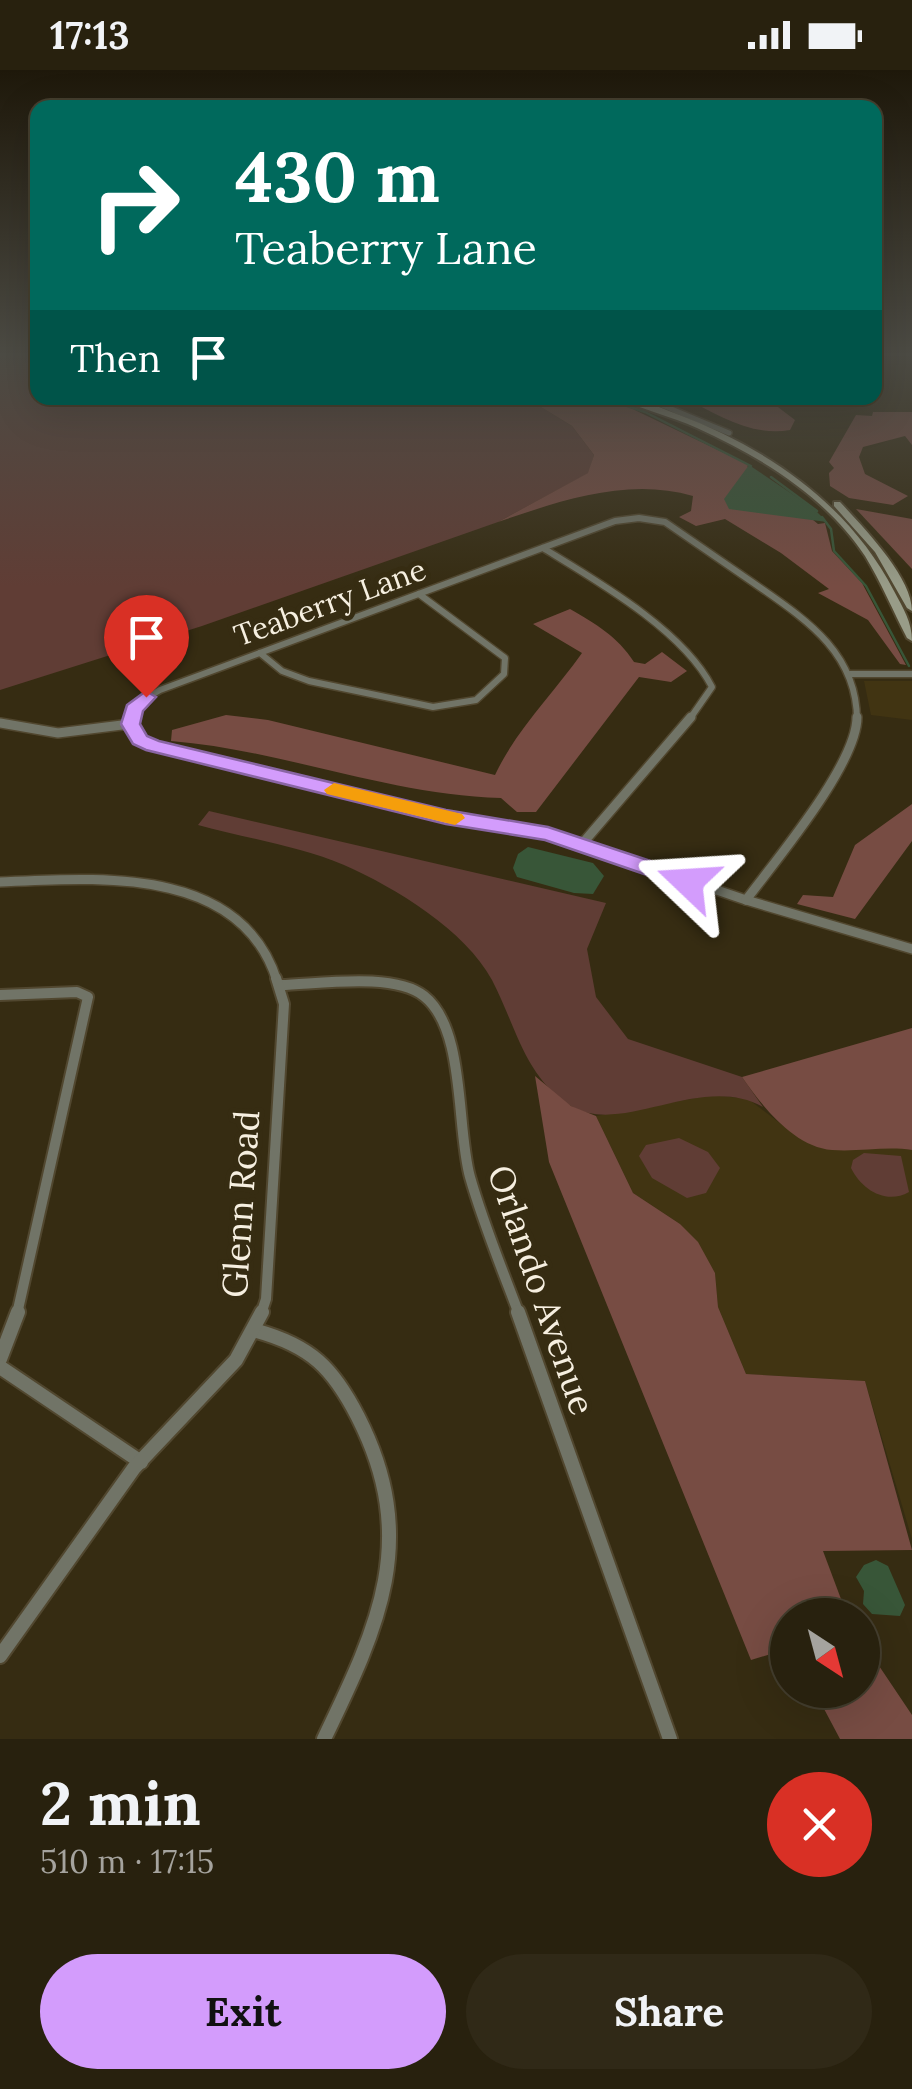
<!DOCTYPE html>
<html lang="en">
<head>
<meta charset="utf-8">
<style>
  :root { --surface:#28210e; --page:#302917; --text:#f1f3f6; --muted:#a5a39e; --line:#443e2e; --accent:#d39cfc }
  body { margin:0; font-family:Lora,serif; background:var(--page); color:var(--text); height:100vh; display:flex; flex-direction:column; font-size:38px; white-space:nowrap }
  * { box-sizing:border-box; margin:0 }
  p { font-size:32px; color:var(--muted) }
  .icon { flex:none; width:55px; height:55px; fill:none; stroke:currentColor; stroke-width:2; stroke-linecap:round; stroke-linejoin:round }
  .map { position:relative; height:1669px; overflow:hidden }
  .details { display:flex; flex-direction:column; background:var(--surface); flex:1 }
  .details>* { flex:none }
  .guide { position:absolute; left:30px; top:30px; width:852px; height:305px; border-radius:20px; box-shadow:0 10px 40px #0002,0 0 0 2px var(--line); background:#00695c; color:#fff; overflow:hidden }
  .needle { width:65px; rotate:144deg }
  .fabs { position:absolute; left:770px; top:1528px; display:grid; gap:20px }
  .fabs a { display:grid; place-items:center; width:110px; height:110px; border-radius:50%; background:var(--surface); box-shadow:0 10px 40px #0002,0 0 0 2px var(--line); font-size:50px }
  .pin { position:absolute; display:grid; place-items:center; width:85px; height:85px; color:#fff; margin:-102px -42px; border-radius:50% 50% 50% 0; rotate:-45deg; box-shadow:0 0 10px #0007 }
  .pin .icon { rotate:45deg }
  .me { position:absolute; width:110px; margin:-55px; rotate:290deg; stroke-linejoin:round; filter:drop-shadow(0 0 8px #0008) }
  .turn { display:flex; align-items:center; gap:35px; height:210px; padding:0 40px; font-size:45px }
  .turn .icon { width:130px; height:130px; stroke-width:2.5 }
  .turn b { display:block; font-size:70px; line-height:85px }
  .then { display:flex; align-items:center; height:95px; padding:0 40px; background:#0003; gap:20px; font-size:38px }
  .round { display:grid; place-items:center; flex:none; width:105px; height:105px; border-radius:52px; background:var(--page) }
  .headline { display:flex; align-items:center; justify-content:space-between; height:170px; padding:0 40px }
  h1 { font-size:60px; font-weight:800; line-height:75px }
  .cta { display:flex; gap:20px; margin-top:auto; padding:20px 40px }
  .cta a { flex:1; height:115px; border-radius:60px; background:var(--accent); color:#111; font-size:40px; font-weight:800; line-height:115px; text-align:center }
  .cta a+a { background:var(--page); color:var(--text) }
  .status { display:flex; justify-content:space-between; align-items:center; height:70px; padding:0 50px; background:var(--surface); direction:ltr }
  .status svg { height:28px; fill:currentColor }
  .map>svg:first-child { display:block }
</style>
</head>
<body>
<div class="status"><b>17:13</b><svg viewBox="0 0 49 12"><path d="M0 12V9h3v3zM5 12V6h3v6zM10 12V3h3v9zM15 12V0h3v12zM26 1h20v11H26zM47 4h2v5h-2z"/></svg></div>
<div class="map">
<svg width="912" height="1669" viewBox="0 0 912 1669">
  <rect width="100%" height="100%" fill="#362c12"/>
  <!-- built -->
  <g fill="#413412">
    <path d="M864,611H912V650L871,645Z"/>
    <path d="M713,1025L748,1029L785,1057L912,1080V1469L865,1311L746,1304L718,1237L715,1203L680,1154L633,1123L596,1046Z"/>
  </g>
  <!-- green -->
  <g fill="#603d35">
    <path d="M0,284H37L38,328H526L572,356L594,385L589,403L498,452L202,556L0,620Z"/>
    <path d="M209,741L606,833L587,879L596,927L628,969L742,1007L763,1037C701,1002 622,1067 571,1036C525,1008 516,956 492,910C465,860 396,818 344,795C299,776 245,768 198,755Z"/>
    <path d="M679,1068L708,1082L720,1098L706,1123L687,1128L652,1108L639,1086L646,1075Z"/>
    <path d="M864,1083L901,1086L909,1122C886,1135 862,1120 851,1098L853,1090Z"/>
  </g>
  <!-- forest -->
  <g fill="#774c43">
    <path d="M526,328L616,331L749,395L747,396L818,454L825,453L832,481L862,513L906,595L900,594L868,550L818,523L829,519L781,483L725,449L696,456L679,447L691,441L693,426C627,407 560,431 498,452L588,403L594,385L572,356Z"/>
    <path d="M685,328H766L795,350L790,360C753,367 717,345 685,328Z"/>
    <path d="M873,342H912V375L905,366L863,377L859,387L865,404L908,426L893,435L849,428L830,416L829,403L834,398L829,392L856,345L872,346Z"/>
    <path d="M856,439L912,449V499Z"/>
    <path d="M570,539C596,554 617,566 634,592L645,594L662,582L687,601L671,612L639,607L536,742H517L501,728C389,725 282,680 171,671L172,660L226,645L268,650L495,705C516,660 553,624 582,583L533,554Z"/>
    <path d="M912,734V771L855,849L797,834L803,825L833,827L855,775Z"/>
    <path d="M912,958V1080C886,1076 859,1082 832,1080C794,1077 762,1036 742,1007Z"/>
    <path d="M535,1006L571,1036L596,1046L633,1123L680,1154L698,1172L715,1203L718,1237L746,1304L865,1311L912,1480L823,1481L847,1545H788L787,1579L751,1590L549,1092Z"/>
    <path d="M863,1572L912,1645V1669H840L814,1620H862Z"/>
  </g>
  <!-- water -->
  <g fill="#385638">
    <path d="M749,395L813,438L827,452L729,439L724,429Z"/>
    <path d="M528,777L593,793L604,806L593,824L574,823L517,807L513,798L518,784Z"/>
    <path d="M876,1490L888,1496L905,1535L900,1546L872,1544L863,1534L864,1521L856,1507L864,1495Z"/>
  </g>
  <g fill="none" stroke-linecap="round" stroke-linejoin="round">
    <!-- stream -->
    <g stroke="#385638" stroke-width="2.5">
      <path d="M603,328L645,342L751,396"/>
      <path d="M771,407L817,441"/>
      <path d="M822,447L831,459L834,481L866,516L909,596"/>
    </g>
    <defs>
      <path id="minor-far4" d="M645,328L729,363"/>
      <g id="minor-far3">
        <path d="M543,478C597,511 683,560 712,617L689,650"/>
        <path d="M260,583L282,601L309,611L433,637L476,630L504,604L505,588L419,524"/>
        <path d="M850,604H912"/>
        <path d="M132,650L141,631L160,620L615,451L639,448L665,452C695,473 725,493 755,514C805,549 857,582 857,650"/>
      </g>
      <g id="minor-far2">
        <path d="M131,647L136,665L152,676L410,739L564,768L746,830"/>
        <path d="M0,653L58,663L130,654"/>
        <path d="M582,774L691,647"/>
        <path d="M0,812C97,808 241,795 277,911"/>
        <path d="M746,830L912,879"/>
        <path d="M746,830C776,790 857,694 857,647"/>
      </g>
      <g id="minor-far1">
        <path d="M281,915C319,914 394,902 424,926C466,959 456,1057 470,1107C483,1153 502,1199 519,1244"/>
        <path d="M0,925L77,922L88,927L17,1244"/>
        <path d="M261,1244L266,1229L284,934L276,908"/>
      </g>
      <g id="minor">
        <path d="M518,1242L670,1669"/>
        <path d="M257,1261C311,1276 333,1298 358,1347C420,1469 379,1555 324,1669"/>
        <path d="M0,1289L18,1242"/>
        <path d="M0,1297L141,1392"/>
        <path d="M0,1586L134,1398L236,1290L262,1242"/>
      </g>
      <g id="secondary">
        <path d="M618,328C637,327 659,337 677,344C767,378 849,434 894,521C903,538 912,552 912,571L907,568C893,541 881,512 865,486C825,426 761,387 697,358C671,346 642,340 618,328Z"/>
        <path d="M834,432H840C863,457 912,507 912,541L907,538L875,482L834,436Z"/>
      </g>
    </defs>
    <!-- minor-far4 casing -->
    <use href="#minor-far4" stroke="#51472f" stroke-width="8"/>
    <!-- minor-far3 casing -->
    <use href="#minor-far3" stroke="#51472f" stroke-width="9"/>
    <!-- minor-far2 casing -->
    <use href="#minor-far2" stroke="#51472f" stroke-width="12"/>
    <!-- minor-far1 casing -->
    <use href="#minor-far1" stroke="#51472f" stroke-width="14"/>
    <!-- minor casing -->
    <use href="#minor" stroke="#51472f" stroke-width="18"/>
    <!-- secondary casing -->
    <use href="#secondary" stroke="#51472f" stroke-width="4"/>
    <!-- minor-far4 -->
    <use href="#minor-far4" stroke="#717467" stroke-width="5"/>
    <!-- minor-far3 -->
    <use href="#minor-far3" stroke="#717467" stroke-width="6"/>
    <!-- minor-far2 -->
    <use href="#minor-far2" stroke="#717467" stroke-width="9"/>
    <!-- minor-far1 -->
    <use href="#minor-far1" stroke="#717467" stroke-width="10"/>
    <!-- minor -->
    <use href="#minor" stroke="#717467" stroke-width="14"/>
    <!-- secondary -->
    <use href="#secondary" fill="#989c88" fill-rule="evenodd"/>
  </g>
  <!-- sky -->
  <linearGradient id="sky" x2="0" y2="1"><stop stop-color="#1e180a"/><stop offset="0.55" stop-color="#4c4b44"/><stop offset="1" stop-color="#4c4b44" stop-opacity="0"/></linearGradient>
  <rect width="912" height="517" fill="url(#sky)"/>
  <!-- route -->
  <path fill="#d39cfc" stroke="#8965a4" stroke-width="2.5" d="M146,621L156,627L143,641L140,654L147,666L159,671L446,740L548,757L696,806L699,812L688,819L545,770L446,754L146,680L133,674L121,654L127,635Z"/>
  <!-- slow -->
  <path fill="#f59e0b" d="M334,713L462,744L465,748L455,755L327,724L324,720Z"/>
  <g text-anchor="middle" stroke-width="10" stroke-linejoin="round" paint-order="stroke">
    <!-- street labels -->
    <g font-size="30" fill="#f6efe0" stroke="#362c12">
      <text transform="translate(330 533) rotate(-20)" y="10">Teaberry Lane</text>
    </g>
    <!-- near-street labels -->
    <g font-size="35" fill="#f6efe0" stroke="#362c12">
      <text transform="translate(241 1134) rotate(-86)" y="12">Glenn Road</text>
      <text transform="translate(541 1220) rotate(71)" y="12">Orlando Avenue</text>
    </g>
  </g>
</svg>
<div class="fabs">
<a><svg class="needle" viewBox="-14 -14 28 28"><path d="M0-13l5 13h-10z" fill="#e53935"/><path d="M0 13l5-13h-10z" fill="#a5a39e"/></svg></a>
</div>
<div class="pin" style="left:146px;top:627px;background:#d93025"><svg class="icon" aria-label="arrive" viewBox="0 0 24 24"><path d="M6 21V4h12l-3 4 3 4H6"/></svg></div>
<svg class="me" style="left:688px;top:812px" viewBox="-20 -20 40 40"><path d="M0-17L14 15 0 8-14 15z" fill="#d39cfc" stroke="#fff" stroke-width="4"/></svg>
<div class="guide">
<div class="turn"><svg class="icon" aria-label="right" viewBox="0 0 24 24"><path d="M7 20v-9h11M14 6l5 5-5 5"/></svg><div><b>430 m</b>Teaberry Lane</div></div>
<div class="then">Then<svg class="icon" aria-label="arrive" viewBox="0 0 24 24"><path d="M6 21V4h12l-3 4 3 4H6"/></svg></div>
</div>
</div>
<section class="details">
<div class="headline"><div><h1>2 min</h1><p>510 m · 17:15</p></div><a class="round" style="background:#d93025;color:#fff"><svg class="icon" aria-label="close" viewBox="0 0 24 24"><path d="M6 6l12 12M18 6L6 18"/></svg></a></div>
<div class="cta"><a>Exit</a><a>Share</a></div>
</section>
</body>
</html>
